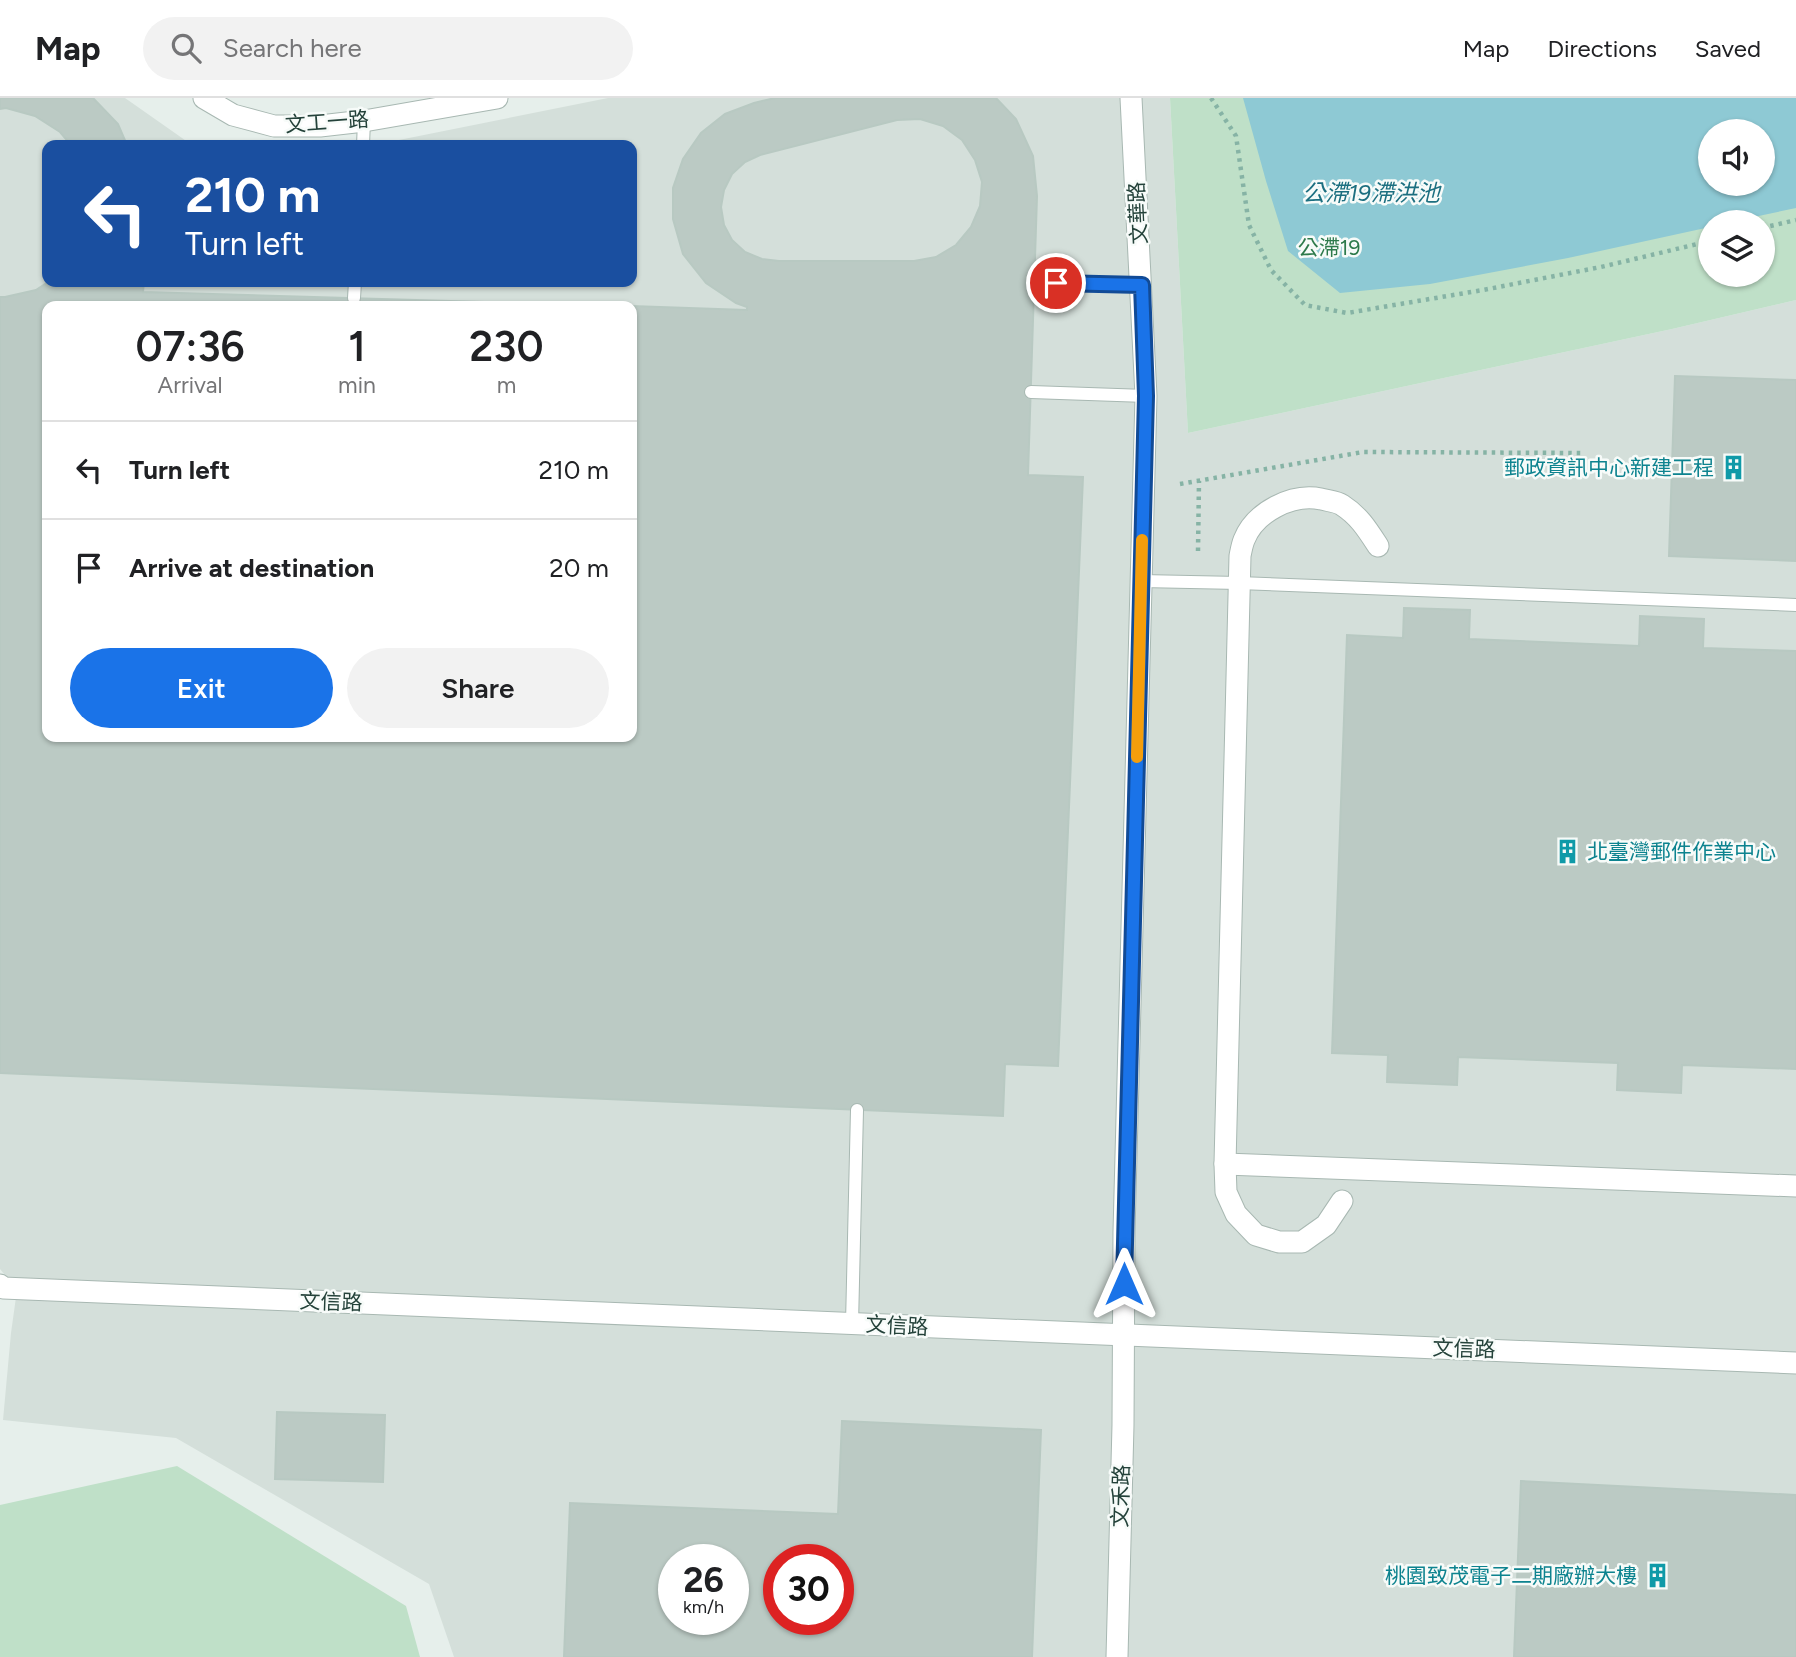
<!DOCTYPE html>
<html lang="en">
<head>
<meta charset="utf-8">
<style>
  :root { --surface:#fff; --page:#f2f2f2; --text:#202124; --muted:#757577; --line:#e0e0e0; --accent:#1a73e8 }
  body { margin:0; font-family:Figtree,"Noto Sans TC",sans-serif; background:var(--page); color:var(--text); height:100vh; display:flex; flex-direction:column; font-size:26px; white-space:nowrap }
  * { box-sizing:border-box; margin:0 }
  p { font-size:23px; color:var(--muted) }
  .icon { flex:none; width:38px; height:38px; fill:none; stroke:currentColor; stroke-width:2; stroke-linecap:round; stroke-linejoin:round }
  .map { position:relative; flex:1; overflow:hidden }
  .drawer { position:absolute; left:42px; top:203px; width:595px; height:441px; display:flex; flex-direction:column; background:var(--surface); border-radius:14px; box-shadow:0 2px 5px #0004 }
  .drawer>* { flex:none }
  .banner { position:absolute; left:42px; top:42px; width:595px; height:147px; border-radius:14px; box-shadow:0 2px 5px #0004; background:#1a4fa0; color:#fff; overflow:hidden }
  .controls { position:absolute; left:1698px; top:21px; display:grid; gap:14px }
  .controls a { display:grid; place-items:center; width:77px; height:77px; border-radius:50%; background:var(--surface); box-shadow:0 2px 5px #0004; font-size:35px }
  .speed { position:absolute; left:658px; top:1446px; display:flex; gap:14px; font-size:35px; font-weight:700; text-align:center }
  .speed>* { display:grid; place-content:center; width:91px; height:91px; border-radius:50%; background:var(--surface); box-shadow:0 2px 5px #0004; line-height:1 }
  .speed small { font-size:18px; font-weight:400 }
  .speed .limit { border:10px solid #d22; background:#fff; color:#111 }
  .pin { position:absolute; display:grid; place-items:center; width:60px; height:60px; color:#fff; margin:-30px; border:4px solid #fff; border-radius:50%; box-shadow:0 2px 7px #0007 }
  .me { position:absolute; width:77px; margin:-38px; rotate:0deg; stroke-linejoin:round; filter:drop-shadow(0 0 5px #0008) }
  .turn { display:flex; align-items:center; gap:24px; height:147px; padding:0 28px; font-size:32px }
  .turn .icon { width:91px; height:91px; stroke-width:2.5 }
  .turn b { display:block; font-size:49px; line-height:60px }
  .eta { display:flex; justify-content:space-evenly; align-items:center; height:119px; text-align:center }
  .eta b { font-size:42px; font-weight:600; line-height:49px }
  .button { display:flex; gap:14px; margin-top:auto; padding:14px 28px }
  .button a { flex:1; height:80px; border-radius:42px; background:var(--accent); color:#fff; font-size:28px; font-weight:600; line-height:80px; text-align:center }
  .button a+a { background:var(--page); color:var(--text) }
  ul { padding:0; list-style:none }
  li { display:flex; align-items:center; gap:21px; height:98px; padding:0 28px; border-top:2px solid var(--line) }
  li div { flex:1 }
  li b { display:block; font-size:26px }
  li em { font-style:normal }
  header { display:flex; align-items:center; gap:42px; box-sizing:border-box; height:98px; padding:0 35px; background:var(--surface); border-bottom:2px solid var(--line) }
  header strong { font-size:33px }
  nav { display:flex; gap:38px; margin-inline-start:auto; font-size:24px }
  .search { width:490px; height:63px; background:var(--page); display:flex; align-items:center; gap:18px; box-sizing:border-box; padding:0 24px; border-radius:38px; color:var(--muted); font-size:26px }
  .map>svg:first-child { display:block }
</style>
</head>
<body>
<header>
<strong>Map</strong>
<div class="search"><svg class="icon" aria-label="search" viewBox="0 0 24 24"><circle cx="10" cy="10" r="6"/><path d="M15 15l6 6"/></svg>Search here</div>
<nav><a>Map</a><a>Directions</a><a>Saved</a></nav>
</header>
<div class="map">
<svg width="1796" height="1559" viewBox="0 0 1796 1559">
  <rect width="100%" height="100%" fill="#e6efeb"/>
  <!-- built -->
  <path fill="#d4dfda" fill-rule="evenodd" d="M0,0H125L192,47H47V184H632V47H374L608,0H1170L1188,335L1672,231L1796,202V1559H454L429,1486L176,1340L3,1322L11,1235L17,1192L0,1171ZM47,208H632V639H47ZM674,1461H733V1521H674ZM779,1461H838V1521H779Z"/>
  <!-- green -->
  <g fill="#bfe0c8" fill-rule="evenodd">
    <path d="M1170,0H1796V202L1672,231L1188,335ZM1710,33H1762V86H1710ZM1710,124H1762V177H1710Z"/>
    <path d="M177,1368L406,1508L420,1559H0V1407Z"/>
  </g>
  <!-- water -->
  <path fill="#8ec9d4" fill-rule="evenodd" d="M1243,0H1796V110L1730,124H1710V129L1568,160L1430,186L1340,195L1288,153L1266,83ZM1710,33H1762V86H1710Z"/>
  <!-- building -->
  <g fill="#bbcac4" stroke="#b8c9c2" stroke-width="2" fill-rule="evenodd">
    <path d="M0,0H93L118,26L127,47H71L60,34L35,18L6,10L0,11Z"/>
    <path d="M775,0H996L1016,21L1033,58L1037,98L1028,377L1083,379L1058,968L1005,966L1003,1018L0,975V199H5L36,192L48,184H144L143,194L625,208H47V639H632V208L747,212V209L736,205L706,185L683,156L673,121V90L683,61L701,35L725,16L754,5ZM920,21L943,28L962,42L975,62L982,84L980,108L971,129L956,147L936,159L914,163H779L762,161L745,154L732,142L724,127L721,109L724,92L732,76L745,64L760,57L897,22Z"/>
    <path d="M1675,278L1796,282V463L1669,458Z"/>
    <path d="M1404,510L1470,512L1469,541L1639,548L1640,518L1704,521L1703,550L1796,553V971L1682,967L1681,995L1617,992L1618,965L1458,959L1457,987L1387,984L1388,957L1332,955L1347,537L1403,540Z"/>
    <path d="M277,1314L385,1317L383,1384L275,1381Z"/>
    <path d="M842,1323L1041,1332L1032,1559H564L570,1405L838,1416ZM674,1461H733V1521H674ZM779,1461H838V1521H779Z"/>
    <path d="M1521,1383L1796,1397V1559H1514Z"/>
  </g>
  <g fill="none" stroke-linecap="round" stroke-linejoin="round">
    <defs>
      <g id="lane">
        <path d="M363,47L364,23"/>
        <path d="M1056,185L1142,188"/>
        <path d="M354,200L355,184"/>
        <path d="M1031,294L1146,298"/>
        <path d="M1141,483L1239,485L1796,507"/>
        <path d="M852,1226L857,1012"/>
      </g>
      <g id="street">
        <path d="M204,0L233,17L274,28H320L364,23L497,0"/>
        <path d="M1225,1066L1796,1088"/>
        <path d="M1342,1103L1326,1127L1302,1144H1279L1256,1137L1236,1116L1226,1094L1225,1066L1240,458C1241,453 1242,447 1244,442C1255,414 1292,395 1321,401C1328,403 1336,403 1342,407C1359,418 1367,431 1378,448"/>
        <path d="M0,1187L3,1190L75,1193L1796,1265"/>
        <path d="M1117,1559L1123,1327L1124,1134L1146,298L1131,0"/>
      </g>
    </defs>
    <!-- lane casing -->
    <use href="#lane" stroke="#a8b8b2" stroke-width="14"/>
    <!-- street casing -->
    <use href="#street" stroke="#a8b8b2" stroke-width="23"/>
    <!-- path -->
    <g stroke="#86b3a5" stroke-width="4.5" stroke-dasharray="3.5 5" stroke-linecap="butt">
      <path d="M1211,0L1236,38L1249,127L1271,172L1305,207L1347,215L1483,192L1601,169L1710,143"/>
      <path d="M1762,130L1796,122"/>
      <path d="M1180,386L1363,354L1585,355"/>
      <path d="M1198,453L1199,383"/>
    </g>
    <!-- lane -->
    <use href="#lane" stroke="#fff" stroke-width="12"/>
    <!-- street -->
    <use href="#street" stroke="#fff" stroke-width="21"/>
  </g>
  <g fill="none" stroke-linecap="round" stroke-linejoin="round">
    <defs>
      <path id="route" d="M1056,185L1142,187L1146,298L1124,1186"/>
    </defs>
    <!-- route casing -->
    <use href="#route" stroke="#114b97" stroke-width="18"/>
    <!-- route -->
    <use href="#route" stroke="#1a73e8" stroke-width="12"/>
    <!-- slow -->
    <path stroke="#f59e0b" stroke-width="12" d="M1137,659L1142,442"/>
  </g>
  <!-- icons -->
  <defs>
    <symbol id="building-bare" viewBox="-9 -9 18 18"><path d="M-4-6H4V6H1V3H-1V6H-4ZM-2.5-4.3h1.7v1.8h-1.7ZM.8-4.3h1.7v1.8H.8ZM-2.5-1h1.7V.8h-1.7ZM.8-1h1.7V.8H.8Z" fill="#0f9aa8" stroke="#f7fbf9" stroke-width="2.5" paint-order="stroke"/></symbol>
  </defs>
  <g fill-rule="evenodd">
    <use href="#building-bare" x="1716" y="352" width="35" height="35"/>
    <use href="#building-bare" x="1550" y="736" width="35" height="35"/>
    <use href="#building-bare" x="1640" y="1460" width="35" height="35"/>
  </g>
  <g text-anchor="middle" stroke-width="5" stroke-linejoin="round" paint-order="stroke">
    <!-- street labels -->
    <g font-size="21" fill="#24423a" stroke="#f7fbf9">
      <text transform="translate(327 24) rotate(-4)" y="7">文工一路</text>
      <text transform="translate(1138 115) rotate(-93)" y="7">文華路</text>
      <text transform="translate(331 1204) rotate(2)" y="7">文信路</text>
      <text transform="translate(897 1228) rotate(3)" y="7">文信路</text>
      <text transform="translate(1464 1251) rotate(2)" y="7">文信路</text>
      <text transform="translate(1121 1398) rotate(-88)" y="7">文禾路</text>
    </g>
    <!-- park labels -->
    <g font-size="21" fill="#2d7a4b" stroke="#f7fbf9">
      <text x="1329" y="157">公滯19</text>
    </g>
    <!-- culture labels -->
    <g font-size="21" fill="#0d838f" stroke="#f7fbf9" text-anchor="end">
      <text x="1714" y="377">郵政資訊中心新建工程</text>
      <text x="1587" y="761" text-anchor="start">北臺灣郵件作業中心</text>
      <text x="1637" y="1485">桃園致茂電子二期廠辦大樓</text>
    </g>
    <!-- water labels -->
    <g font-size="23" font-style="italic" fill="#1c6f80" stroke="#f7fbf9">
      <text x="1371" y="103">公滯19滯洪池</text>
    </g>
  </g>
</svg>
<div class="controls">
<a><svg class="icon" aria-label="sound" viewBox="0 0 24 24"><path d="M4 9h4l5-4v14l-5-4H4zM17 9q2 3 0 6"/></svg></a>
<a><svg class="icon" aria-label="layers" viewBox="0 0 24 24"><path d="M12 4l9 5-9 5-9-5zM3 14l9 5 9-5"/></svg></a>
</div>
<div class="speed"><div>26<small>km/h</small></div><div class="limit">30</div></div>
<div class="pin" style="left:1056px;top:185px;background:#d93025"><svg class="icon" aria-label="arrive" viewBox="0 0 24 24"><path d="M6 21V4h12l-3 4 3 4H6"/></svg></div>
<svg class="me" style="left:1124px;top:1186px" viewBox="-20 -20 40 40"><path d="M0-17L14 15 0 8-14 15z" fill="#1a73e8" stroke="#fff" stroke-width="4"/></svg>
<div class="banner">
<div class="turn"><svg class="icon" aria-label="left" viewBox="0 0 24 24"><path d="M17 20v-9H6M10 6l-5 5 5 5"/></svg><div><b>210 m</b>Turn left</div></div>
</div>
<section class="drawer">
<div class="eta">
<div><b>07:36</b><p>Arrival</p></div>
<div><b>1</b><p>min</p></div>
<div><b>230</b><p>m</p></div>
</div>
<ul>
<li><svg class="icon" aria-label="left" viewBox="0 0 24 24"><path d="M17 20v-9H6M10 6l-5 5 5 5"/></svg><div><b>Turn left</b></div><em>210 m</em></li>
<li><svg class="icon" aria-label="arrive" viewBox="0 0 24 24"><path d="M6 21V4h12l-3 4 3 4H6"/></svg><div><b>Arrive at destination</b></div><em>20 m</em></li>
</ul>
<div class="button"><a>Exit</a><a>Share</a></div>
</section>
</div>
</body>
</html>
